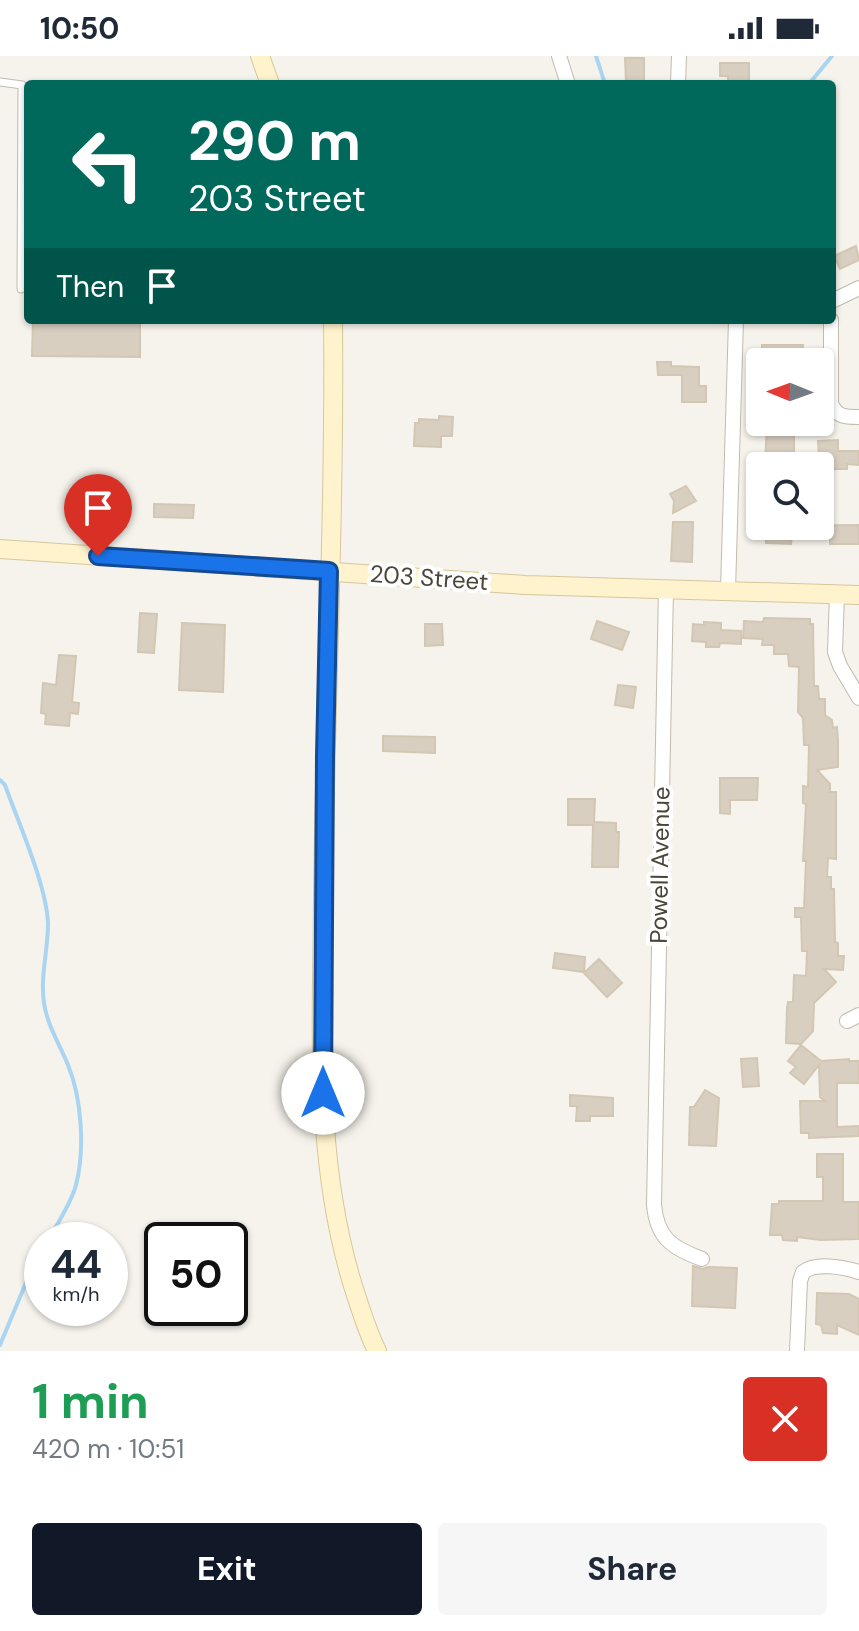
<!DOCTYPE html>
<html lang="en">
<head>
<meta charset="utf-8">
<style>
  :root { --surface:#fff; --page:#f6f6f7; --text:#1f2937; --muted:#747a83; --accent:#111827 }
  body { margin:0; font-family:"DM Sans",sans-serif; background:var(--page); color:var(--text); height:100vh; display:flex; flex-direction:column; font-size:30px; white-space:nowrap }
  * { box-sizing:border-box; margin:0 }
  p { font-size:26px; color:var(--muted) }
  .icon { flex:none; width:44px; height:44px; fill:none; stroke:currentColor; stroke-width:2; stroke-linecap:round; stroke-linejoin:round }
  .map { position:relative; height:1295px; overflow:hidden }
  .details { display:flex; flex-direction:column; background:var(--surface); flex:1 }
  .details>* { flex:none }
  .banner { position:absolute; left:24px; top:24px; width:812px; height:244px; border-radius:8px; box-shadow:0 2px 6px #0004; background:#00695c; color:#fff; overflow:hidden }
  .needle { width:52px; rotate:271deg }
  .tools { position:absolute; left:746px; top:292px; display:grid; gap:16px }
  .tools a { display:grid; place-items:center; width:88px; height:88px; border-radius:8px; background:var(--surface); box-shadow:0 2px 6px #0004; font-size:40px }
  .speed { position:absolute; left:24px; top:1166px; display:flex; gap:16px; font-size:40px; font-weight:700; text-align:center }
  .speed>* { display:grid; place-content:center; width:104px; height:104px; border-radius:50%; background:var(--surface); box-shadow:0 2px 6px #0004; line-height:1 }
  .speed small { font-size:20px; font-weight:400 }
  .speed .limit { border:4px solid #111; border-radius:12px; background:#fff; color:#111 }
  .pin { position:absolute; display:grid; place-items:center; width:68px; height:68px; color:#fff; margin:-82px -34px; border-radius:50% 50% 50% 0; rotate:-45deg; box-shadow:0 0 8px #0007 }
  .pin .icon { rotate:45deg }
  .me { position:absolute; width:88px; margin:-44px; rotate:0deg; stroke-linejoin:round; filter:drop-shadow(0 0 6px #0008) }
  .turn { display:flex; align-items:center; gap:28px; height:168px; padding:0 32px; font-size:36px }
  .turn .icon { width:104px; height:104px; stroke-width:2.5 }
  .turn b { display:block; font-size:56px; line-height:68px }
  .then { display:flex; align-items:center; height:76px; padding:0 32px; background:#0003; gap:16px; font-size:30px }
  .round { display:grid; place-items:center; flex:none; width:84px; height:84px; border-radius:8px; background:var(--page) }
  .head { display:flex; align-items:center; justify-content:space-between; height:136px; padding:0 32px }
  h1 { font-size:48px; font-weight:700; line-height:60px; color:#1e9e55 }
  .cta { display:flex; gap:16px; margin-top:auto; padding:16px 32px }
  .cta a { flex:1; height:92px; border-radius:8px; background:var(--accent); color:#fff; font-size:32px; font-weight:700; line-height:92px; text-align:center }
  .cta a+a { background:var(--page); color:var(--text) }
  .status { display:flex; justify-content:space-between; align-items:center; height:56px; padding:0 40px; background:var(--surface); direction:ltr }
  .status svg { height:22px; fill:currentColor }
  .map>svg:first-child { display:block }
</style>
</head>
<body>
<div class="status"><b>10:50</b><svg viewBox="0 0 49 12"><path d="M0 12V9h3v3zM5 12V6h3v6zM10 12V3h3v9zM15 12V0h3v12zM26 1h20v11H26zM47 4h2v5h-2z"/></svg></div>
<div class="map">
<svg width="859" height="1295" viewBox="0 0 859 1295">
  <rect width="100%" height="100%" fill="#f6f3ec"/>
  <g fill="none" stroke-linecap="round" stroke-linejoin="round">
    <!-- stream -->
    <g stroke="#a9d4f2" stroke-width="4">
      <path d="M596,0L605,28"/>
      <path d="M809,28L832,0"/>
      <path d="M0,724L5,729C18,766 47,830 48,868C48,894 40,921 44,947C47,969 60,989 68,1009C82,1043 85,1094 76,1129C71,1148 57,1167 49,1184"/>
      <path d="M0,1289L28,1222L42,1197"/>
    </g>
  </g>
  <!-- building -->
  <g fill="#d8cfc1" stroke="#d3c7b4" stroke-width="2">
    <path d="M625,2H644V26H626Z"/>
    <path d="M720,7H749V28H728V20H720Z"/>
    <path d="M856,190L859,204L840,213L834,200Z"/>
    <path d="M33,264H140V301L32,300Z"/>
    <path d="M762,289H803L802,296H809V306H762Z"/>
    <path d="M657,306H671V310L699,311V330H706V346H682V319H658Z"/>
    <path d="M439,360L453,361L452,380H441V391L414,390L415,367H419V363L439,364Z"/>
    <path d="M767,366H794V410H765Z"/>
    <path d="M838,384V395H859V409L847,408V413H820L818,385Z"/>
    <path d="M686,430L696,445L673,457L674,445L670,438Z"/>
    <path d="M154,448L194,449L193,462L154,461Z"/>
    <path d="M673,466H693L692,506L671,505Z"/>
    <path d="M859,469V488H830V482L792,481L791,488L766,487V470Z"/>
    <path d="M140,557L157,558L154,597L138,596Z"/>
    <path d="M764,562L810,563V568H813L814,630H818L819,643H825V659L832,664L833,672L837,671L838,684V711L817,714L830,728V736H836V803L828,802L827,821H831V833H834L835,886L838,887V900H844L843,914L824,913L836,926L814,947L813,975L801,988L786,987L787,952L788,946H793L794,919L806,920L807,895H802L801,861H795V852H804L806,805H803L806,748L803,747V730L808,731L809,689H804L803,662L798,656L799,611L789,610L788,598H774V589H762L763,583L743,582L744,565L763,566Z"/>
    <path d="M597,565L629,576L622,594L591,583Z"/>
    <path d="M704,566L721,567V574L741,575V588L720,587L719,591H706V586L692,585L693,568L704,569Z"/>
    <path d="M182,567L225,569L223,636L179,634Z"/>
    <path d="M425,568H442L443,589L425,590Z"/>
    <path d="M59,599L76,600L72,646L79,647L78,658L70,657L69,670L45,668L46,658L41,657L43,627L56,629Z"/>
    <path d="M618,629L636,631L633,652L615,649Z"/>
    <path d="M383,680L435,681V697L383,695Z"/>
    <path d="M720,722H758L757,744H730V758L720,757Z"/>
    <path d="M568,743H595L594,766L616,767V776H619L618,811H592L593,769H568Z"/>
    <path d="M555,897L585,901L584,916L553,912Z"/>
    <path d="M599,903L622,927L607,941L584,917Z"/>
    <path d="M801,989L821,1005L849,1003V1005H859V1027H837V1071L859,1070V1080L809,1082V1077H801L800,1045H825L820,1041L819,1009L804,1028L790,1017L796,1011L788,1005Z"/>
    <path d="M757,1002L759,1030L743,1031L741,1003Z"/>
    <path d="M705,1034L719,1042L716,1090L689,1089L690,1051H694Z"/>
    <path d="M570,1039L613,1042V1060H590V1065H576L577,1050H570Z"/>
    <path d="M817,1098H843V1146H859V1183L821,1184L797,1181V1185L783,1184L782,1179H770L772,1148H779V1145H823V1121H817Z"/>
    <path d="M693,1210L703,1213L708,1211L737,1212L735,1252L692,1250Z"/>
    <path d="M817,1237L849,1238L859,1243V1279L837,1269V1278L823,1277L821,1269L816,1268Z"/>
  </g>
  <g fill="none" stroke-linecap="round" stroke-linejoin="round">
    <defs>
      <path id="lane" d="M0,26L22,29L21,233"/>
      <g id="street">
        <path d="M559,0L568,28"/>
        <path d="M678,28L679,0"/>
        <path d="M832,245L859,232"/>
        <path d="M831,264V347C836,361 845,361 859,361"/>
        <path d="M666,532L654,1149C657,1182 672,1192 702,1203"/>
        <path d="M728,534L736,264"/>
        <path d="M837,538L835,596L840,610L859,642"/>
        <path d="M847,965L859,959"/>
        <path d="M797,1295L800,1225L803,1216C816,1206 843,1211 859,1216"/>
      </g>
      <g id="secondary">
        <path d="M260,0L270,28"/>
        <path d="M333,264C335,457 325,650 323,844C322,974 314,1106 354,1233C361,1254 367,1275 377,1295"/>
        <path d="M0,493L525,529L859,539"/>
      </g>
    </defs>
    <!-- lane casing -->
    <use href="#lane" stroke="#c2bbae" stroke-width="9"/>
    <!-- street casing -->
    <use href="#street" stroke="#c2bbae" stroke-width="16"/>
    <!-- secondary casing -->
    <use href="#secondary" stroke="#d6c79b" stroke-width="20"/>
    <!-- lane -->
    <use href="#lane" stroke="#fff" stroke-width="7"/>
    <!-- street -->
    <use href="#street" stroke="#fff" stroke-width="14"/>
    <!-- secondary -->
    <use href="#secondary" stroke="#fff3cd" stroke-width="18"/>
  </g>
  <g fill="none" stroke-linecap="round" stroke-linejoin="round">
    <defs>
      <path id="route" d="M98,500L329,515L325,700L323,1037"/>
    </defs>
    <!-- route casing -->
    <use href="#route" stroke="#114b97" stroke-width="20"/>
    <!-- route -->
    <use href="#route" stroke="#1a73e8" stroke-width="14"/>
  </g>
  <g text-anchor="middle" stroke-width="8" stroke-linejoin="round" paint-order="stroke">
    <!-- street labels -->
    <g font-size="24" fill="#4b4439" stroke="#fff">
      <text transform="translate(429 522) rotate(4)" y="8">203 Street</text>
      <text transform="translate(660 809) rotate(-89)" y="8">Powell Avenue</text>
    </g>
  </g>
</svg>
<div class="tools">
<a><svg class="needle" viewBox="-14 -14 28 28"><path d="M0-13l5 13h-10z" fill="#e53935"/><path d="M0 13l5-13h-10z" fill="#747a83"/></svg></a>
<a><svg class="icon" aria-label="search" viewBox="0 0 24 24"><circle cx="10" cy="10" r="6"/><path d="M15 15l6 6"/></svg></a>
</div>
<div class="speed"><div>44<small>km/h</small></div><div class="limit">50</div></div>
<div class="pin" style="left:98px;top:500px;background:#d93025"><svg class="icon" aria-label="arrive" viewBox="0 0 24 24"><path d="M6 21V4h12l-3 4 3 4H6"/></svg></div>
<svg class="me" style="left:323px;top:1037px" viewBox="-20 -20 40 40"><circle r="19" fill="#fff"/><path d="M0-13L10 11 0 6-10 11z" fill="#1a73e8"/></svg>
<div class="banner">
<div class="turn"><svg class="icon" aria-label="left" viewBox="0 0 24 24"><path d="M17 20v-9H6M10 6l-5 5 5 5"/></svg><div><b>290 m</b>203 Street</div></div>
<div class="then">Then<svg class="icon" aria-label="arrive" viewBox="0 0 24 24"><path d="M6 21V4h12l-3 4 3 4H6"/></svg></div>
</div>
</div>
<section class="details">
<div class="head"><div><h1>1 min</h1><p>420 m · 10:51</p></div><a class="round" style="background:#d93025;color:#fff"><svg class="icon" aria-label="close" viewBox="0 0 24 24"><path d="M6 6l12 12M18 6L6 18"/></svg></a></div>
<div class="cta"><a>Exit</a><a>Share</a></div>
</section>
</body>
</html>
